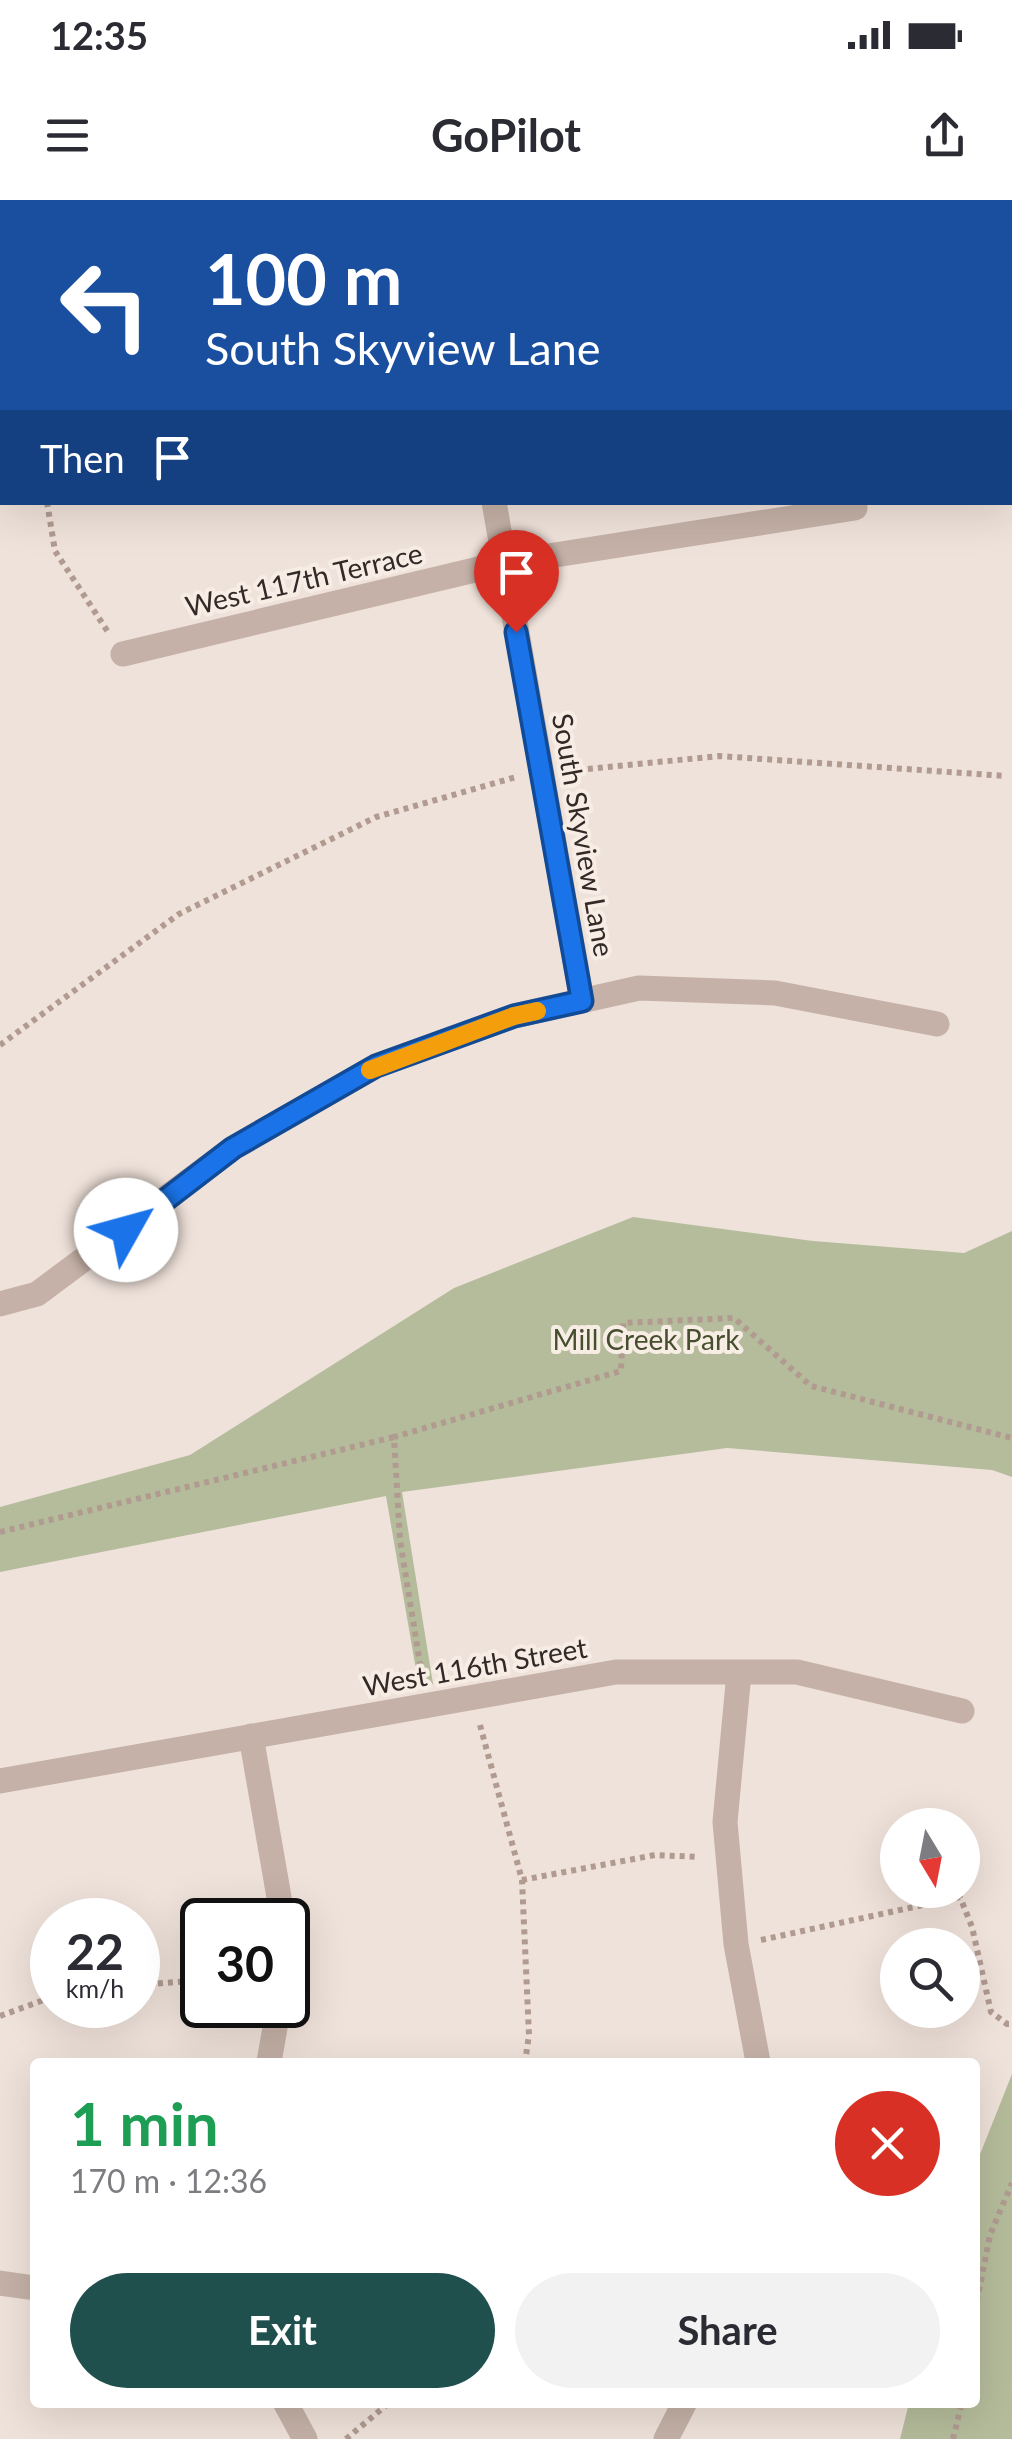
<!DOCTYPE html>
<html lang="en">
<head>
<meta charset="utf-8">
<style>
  :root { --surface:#fff; --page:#f2f2f3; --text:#2b2b33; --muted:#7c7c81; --accent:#20504d }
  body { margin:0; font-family:Lato,sans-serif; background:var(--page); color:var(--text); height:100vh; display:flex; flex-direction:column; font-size:38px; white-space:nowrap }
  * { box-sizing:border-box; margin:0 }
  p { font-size:32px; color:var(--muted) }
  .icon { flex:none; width:55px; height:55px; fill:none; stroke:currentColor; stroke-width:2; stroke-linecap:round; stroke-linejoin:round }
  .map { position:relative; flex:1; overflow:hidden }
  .details { position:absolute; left:30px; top:1858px; width:950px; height:350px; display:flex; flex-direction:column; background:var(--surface); border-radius:10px; box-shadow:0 10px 40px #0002 }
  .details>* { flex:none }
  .guide { position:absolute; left:0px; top:0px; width:1012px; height:305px; box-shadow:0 10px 40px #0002; background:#1a4fa0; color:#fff; overflow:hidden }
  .needle { width:65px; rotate:170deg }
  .buttons { position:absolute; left:880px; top:1608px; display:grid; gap:20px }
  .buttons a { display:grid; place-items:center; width:100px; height:100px; border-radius:50%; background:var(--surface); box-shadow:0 10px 40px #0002; font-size:50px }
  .speed { position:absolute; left:30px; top:1698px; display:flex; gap:20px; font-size:50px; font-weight:700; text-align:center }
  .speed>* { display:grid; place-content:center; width:130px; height:130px; border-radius:50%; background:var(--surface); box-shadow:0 10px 40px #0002; line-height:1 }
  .speed small { font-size:25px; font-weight:400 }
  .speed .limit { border:5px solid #111; border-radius:15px; background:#fff; color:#111 }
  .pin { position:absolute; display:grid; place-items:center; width:85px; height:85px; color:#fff; margin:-102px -42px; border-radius:50% 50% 50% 0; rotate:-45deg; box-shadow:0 0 10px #0007 }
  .pin .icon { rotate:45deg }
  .me { position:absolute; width:110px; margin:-55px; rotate:52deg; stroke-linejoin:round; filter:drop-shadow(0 0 8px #0008) }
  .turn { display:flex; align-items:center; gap:35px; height:210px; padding:0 40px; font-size:45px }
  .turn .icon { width:130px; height:130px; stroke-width:2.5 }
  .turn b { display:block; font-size:70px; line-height:85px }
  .then { display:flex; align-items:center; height:95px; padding:0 40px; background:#0003; gap:20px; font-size:38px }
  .round { display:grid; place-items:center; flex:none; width:105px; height:105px; border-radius:52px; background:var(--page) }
  .summary { display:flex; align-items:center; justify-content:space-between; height:170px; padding:0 40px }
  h1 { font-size:60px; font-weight:700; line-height:75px; color:#1e9e55 }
  .cta { display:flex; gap:20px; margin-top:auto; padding:20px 40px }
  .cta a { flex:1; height:115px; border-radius:60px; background:var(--accent); color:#fff; font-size:40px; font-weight:700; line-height:115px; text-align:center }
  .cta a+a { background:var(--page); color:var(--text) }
  .status { display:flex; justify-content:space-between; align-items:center; height:70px; padding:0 50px; background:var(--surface); direction:ltr }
  .status svg { height:28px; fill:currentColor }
  header { display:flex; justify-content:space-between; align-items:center; height:130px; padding:0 40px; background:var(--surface); font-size:45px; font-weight:700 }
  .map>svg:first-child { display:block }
</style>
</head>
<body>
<div class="status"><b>12:35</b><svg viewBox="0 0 49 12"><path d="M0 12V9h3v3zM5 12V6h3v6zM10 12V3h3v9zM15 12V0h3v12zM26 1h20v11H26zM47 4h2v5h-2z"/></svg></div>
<header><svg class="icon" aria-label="menu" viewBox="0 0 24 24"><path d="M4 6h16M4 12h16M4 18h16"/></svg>GoPilot<svg class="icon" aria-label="share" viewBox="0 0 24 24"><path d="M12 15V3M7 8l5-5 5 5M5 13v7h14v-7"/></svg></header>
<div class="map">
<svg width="1012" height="2239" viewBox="0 0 1012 2239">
  <rect width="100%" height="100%" fill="#efe2da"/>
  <!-- green -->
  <g fill="#b5bc9b">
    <path d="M633,1017L813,1041L964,1053L1012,1031V1277L992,1270L727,1248L402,1292L433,1484L419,1487L386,1296L0,1372V1307L190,1255L454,1088Z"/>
    <path d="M1012,1874V2239H900L909,2203L975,2202V1967Z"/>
  </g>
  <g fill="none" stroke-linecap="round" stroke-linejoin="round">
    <!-- path -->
    <g stroke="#b19b91" stroke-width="6" stroke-dasharray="5 5" stroke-linecap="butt">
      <path d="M1010,45H1012"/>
      <path d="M0,188H2"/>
      <path d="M47,302L55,351L108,432"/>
      <path d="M568,571L719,556L1006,576"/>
      <path d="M0,845L179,714L376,617L516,577"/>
      <path d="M0,1332L394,1237"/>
      <path d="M422,1476L400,1340L394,1237L621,1171L623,1123L734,1118L811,1186L1012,1238"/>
      <path d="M480,1525L522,1680L529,1835L525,1862"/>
      <path d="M522,1680L655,1655L699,1657"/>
      <path d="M761,1740L960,1697L972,1727L991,1812L1007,1824H1012"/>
      <path d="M138,1785L202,1780"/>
      <path d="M0,1816L52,1797"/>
      <path d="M975,2111L990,2035L1012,1983"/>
      <path d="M346,2239L390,2202"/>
      <path d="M953,2239L962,2202"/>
    </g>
    <!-- minor -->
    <g stroke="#c5b1a7" stroke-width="25">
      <path d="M445,0V2"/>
      <path d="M494,302L582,801"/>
      <path d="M123,454L504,363L855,308"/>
      <path d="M0,1104L37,1094L233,948L376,866L514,816L639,788L775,793L937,824"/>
      <path d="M739,1473L725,1622L736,1744L758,1862"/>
      <path d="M251,1536L283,1720"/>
      <path d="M0,1581L616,1472H797L962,1511"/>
      <path d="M269,1862L279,1805"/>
      <path d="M0,2083L35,2088"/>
      <path d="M285,2202L305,2239"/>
      <path d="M666,2239L685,2202"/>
    </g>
  </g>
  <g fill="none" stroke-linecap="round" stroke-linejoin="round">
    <defs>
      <path id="route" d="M126,1030L233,948L376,866L514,816L582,801L516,432"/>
    </defs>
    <!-- route casing -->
    <use href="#route" stroke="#114b97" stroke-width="25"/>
    <!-- route -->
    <use href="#route" stroke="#1a73e8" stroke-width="18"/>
    <!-- slow -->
    <path stroke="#f59e0b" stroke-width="18" d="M370,870L514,816L537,811"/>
  </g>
  <g text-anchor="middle" stroke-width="8" stroke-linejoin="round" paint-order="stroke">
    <!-- street labels -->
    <g font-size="28" fill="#332927" stroke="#f7ede5">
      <text transform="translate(304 380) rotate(-13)" y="10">West 117th Terrace</text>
      <text transform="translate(583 635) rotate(80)" y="10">South Skyview Lane</text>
      <text transform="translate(475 1467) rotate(-10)" y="10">West 116th Street</text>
    </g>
    <!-- park labels -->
    <g font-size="28" fill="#464f2d" stroke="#f7ede5">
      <text x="646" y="1150">Mill Creek Park</text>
    </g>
  </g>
</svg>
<div class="buttons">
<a><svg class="needle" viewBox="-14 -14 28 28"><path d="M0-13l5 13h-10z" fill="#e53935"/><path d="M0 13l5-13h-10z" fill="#7c7c81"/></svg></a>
<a><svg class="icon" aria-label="search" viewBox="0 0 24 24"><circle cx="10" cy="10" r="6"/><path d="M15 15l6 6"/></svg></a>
</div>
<div class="speed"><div>22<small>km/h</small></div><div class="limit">30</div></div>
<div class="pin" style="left:516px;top:432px;background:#d93025"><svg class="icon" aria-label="arrive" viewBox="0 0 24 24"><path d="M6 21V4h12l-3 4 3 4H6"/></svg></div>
<svg class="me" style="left:126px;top:1030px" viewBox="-20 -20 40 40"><circle r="19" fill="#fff"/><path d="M0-13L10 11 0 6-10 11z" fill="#1a73e8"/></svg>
<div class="guide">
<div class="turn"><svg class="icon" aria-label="left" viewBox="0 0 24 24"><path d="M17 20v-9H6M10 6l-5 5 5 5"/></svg><div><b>100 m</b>South Skyview Lane</div></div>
<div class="then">Then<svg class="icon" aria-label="arrive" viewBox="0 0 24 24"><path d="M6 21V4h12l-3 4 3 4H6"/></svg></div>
</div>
<section class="details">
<div class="summary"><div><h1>1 min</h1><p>170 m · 12:36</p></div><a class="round" style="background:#d93025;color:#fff"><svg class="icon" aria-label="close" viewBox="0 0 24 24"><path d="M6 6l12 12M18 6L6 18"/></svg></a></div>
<div class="cta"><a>Exit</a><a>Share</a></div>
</section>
</div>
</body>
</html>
